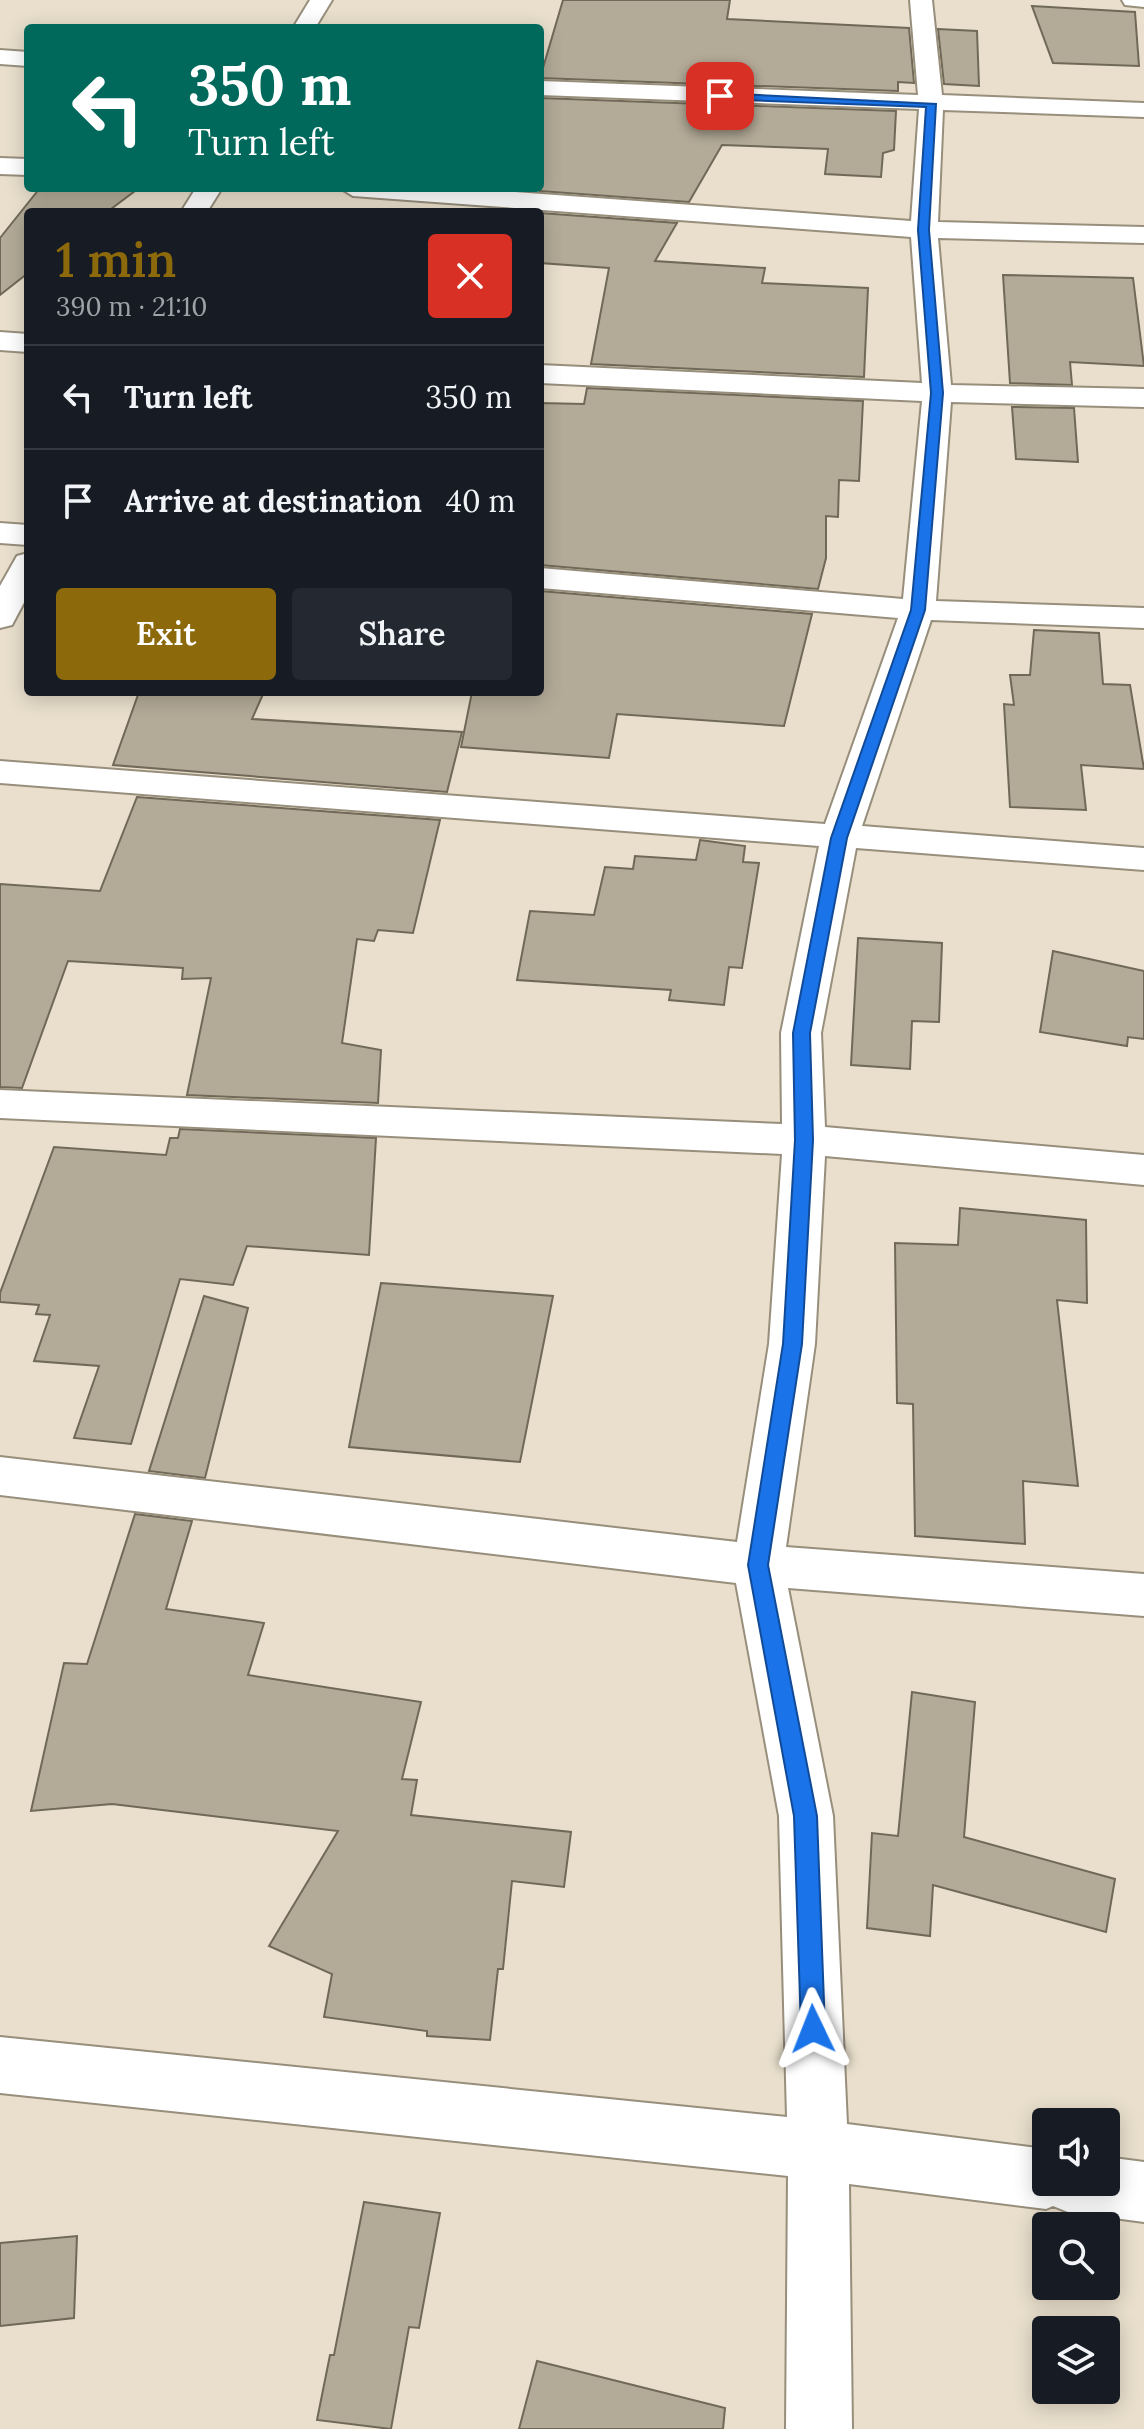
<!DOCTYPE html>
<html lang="en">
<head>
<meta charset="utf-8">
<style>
  :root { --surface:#171b24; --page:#242831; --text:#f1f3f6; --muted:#9ea1a6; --line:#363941; --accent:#8c690a }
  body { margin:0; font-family:Lora,serif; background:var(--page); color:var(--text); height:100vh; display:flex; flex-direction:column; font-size:30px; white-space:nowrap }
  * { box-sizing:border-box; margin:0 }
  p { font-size:26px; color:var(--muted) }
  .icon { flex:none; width:44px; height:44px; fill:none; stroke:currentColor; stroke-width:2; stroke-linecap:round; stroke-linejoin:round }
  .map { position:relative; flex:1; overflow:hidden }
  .panel { position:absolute; left:24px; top:208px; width:520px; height:488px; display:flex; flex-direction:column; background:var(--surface); border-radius:8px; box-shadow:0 4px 20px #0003 }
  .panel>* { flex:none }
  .guide { position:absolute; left:24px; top:24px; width:520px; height:168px; border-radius:8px; box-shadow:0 4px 20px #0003; background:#00695c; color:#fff; overflow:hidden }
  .buttons { position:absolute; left:1032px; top:2108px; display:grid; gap:16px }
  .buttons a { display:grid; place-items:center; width:88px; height:88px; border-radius:8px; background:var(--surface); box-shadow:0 4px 20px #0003; font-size:40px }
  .pin { position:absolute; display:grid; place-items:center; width:68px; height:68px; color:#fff; margin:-34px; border-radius:16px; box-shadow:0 4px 12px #0006 }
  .me { position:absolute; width:88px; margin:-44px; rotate:358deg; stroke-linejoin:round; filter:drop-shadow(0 0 6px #0008) }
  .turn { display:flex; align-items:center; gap:28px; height:168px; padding:0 32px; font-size:36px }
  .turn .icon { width:104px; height:104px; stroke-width:2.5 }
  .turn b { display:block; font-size:56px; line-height:68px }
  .round { display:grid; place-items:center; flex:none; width:84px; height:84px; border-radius:8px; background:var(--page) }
  .overview { display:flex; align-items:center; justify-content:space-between; height:136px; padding:0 32px }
  h1 { font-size:48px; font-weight:600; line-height:60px; color:var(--accent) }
  .cta { display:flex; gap:16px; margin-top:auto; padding:16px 32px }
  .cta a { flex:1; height:92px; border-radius:8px; background:var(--accent); color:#fff; font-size:32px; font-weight:600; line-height:92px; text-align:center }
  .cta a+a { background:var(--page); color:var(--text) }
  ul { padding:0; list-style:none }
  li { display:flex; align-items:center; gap:24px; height:104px; padding:0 32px; border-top:2px solid var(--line) }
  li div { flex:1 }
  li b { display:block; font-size:30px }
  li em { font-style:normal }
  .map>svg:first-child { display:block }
</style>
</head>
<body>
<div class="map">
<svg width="1144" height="2429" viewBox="0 0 1144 2429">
  <rect width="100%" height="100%" fill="#e9dfcc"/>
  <!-- building -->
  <g fill="#b3aa97" stroke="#716958" stroke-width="2">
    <path d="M563,0H730L727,19L909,28L914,83L898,82V91L540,78Z"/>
    <path d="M1032,6L1135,12L1139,66L1053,63Z"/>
    <path d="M938,29L977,31L979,86L944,84Z"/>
    <path d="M540,98L896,111L894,150L883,153L881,177L825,174L828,149L722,145L689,202L540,191Z"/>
    <path d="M40,188H139L107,212H28V273L0,295V238Z"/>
    <path d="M540,213L677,223L655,261L765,268L762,283L868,288L864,377L591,364L609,268L540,263Z"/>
    <path d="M1003,275L1133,278L1144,366L1070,362L1072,385L1010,383Z"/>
    <path d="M587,388L863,401L859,481L839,480L838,517L826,516V558L818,589L540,565V403L584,404Z"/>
    <path d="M1012,407L1074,408L1078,462L1016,459Z"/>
    <path d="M540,591L812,614L784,726L617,714L609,758L461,747L472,692H540Z"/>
    <path d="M1034,630L1099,633L1103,684L1130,685L1144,769L1081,765L1086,810L1010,807L1004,704L1014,705L1010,675H1030Z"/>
    <path d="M139,692H264L252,719L462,732L447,792L113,765Z"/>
    <path d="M137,797L440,820L413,933L378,930L374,941L357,939L342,1043L381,1050L378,1103L187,1095L211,978L182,979L183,968L68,961L22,1088L0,1087V884L100,891Z"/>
    <path d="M700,840L745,846L743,862L759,863L742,968L729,967L724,1005L669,1000L671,990L517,980L530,911L594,915L605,867L633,869L635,856L696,860Z"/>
    <path d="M858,938L942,943L939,1022L912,1021L910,1069L851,1065Z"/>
    <path d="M1053,951L1144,971V1039L1128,1037L1127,1046L1040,1032Z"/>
    <path d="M180,1129L376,1138L369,1255L247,1246L233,1285L180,1279L131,1444L74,1438L99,1366L34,1361L50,1315L36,1314L39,1305L0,1302V1293L54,1147L166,1155L170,1138H178Z"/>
    <path d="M960,1208L1086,1220L1087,1303L1057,1300L1078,1486L1023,1481L1025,1544L915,1536L913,1404L897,1403L895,1243L958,1245Z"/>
    <path d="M381,1283L553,1296L520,1462L349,1447Z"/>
    <path d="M204,1296L248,1308L205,1478L149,1471Z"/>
    <path d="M135,1514L192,1521L166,1609L264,1623L248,1675L421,1702L402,1779L417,1780L411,1815L571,1832L564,1887L512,1881L503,1969H498L490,2040L427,2036V2031L324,2017L332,1974L269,1946L338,1831L112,1804L31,1811L64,1663L87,1664Z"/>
    <path d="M912,1692L975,1702L964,1837L1115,1879L1106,1932L933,1885L930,1936L867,1928L872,1833L898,1836Z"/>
    <path d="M364,2202L440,2213L419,2328L409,2327L391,2429L317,2420L330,2355H334Z"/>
    <path d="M77,2236L74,2318L0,2326V2243Z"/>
    <path d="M537,2361L725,2408L723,2429H519Z"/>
  </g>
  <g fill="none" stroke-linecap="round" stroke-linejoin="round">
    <defs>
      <g id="street">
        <path d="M310,0H332L315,28H293Z"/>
        <path d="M910,0H932L942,95L1144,103V117L943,110L938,222L1144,227V243L938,238L951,385L1144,389V407L951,402L936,601L1144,608V628L931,620L862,826L1144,848V870L856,848L821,1033L825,1127L1144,1155V1185L825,1156L815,1344L786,1547L1144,1574V1616L788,1588L833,1816L847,2124L1046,2149V2182H1106V2157L1144,2162V2222L1068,2212L1053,2206L1046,2209L849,2184L852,2429H786L788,2176L0,2093V2037L787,2117L779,1816L736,1583L0,1495V1457L737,1542L769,1344L782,1154L0,1118V1090L782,1124L781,1033L819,846L0,783V761L825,824L898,618L540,588V568L903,599L922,401L540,383V365L922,383L911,237L353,196L340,188H459L911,221L919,109L540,95V81L918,95Z"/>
        <path d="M1122,0H1144V7L1125,5Z"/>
        <path d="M0,50L28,52V66L0,64Z"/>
        <path d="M0,158L28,159V175L0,174Z"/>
        <path d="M196,188H222L207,212H181Z"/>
        <path d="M0,332L28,334V352L0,350Z"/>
        <path d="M0,523L28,525V545L0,543Z"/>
        <path d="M28,553V595L12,625L0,628V586L17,556Z"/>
      </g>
    </defs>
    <!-- street casing -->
    <use href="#street" stroke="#978e7c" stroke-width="4"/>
    <!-- street -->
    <use href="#street" fill="#fff" fill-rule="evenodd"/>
  </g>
  <!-- route -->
  <path fill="#1a73e8" stroke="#114b97" stroke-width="2" d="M717,93L936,104L929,230L943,393L925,610L847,838L810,1033L813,1140L802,1344L768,1565L817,1816L825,2029L822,2037L813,2040L805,2037L801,2029L794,1816L748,1565L783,1344L795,1140L793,1033L831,838L911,610L931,393L918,230L926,107L720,99Z"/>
</svg>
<div class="buttons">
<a><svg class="icon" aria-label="sound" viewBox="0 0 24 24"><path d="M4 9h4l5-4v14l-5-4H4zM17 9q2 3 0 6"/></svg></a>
<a><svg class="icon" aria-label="search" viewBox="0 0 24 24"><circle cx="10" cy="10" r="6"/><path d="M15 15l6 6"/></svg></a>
<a><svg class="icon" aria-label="layers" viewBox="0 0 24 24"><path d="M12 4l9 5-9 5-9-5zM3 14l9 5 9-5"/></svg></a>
</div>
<div class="pin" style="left:720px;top:96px;background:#d93025"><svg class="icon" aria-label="arrive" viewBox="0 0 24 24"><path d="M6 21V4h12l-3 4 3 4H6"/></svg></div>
<svg class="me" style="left:813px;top:2029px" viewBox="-20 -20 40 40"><path d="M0-17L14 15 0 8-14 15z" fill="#1a73e8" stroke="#fff" stroke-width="4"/></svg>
<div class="guide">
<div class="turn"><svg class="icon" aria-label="left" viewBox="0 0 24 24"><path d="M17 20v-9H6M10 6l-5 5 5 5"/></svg><div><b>350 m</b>Turn left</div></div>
</div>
<section class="panel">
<div class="overview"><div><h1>1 min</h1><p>390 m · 21:10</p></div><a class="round" style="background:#d93025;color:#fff"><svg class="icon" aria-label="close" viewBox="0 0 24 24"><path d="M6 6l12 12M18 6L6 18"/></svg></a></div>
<ul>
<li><svg class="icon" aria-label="left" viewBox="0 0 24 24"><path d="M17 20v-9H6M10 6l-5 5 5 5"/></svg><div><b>Turn left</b></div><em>350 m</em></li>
<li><svg class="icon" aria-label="arrive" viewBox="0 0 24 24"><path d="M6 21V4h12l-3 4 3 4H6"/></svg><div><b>Arrive at destination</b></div><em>40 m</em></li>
</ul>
<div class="cta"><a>Exit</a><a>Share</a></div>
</section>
</div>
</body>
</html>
